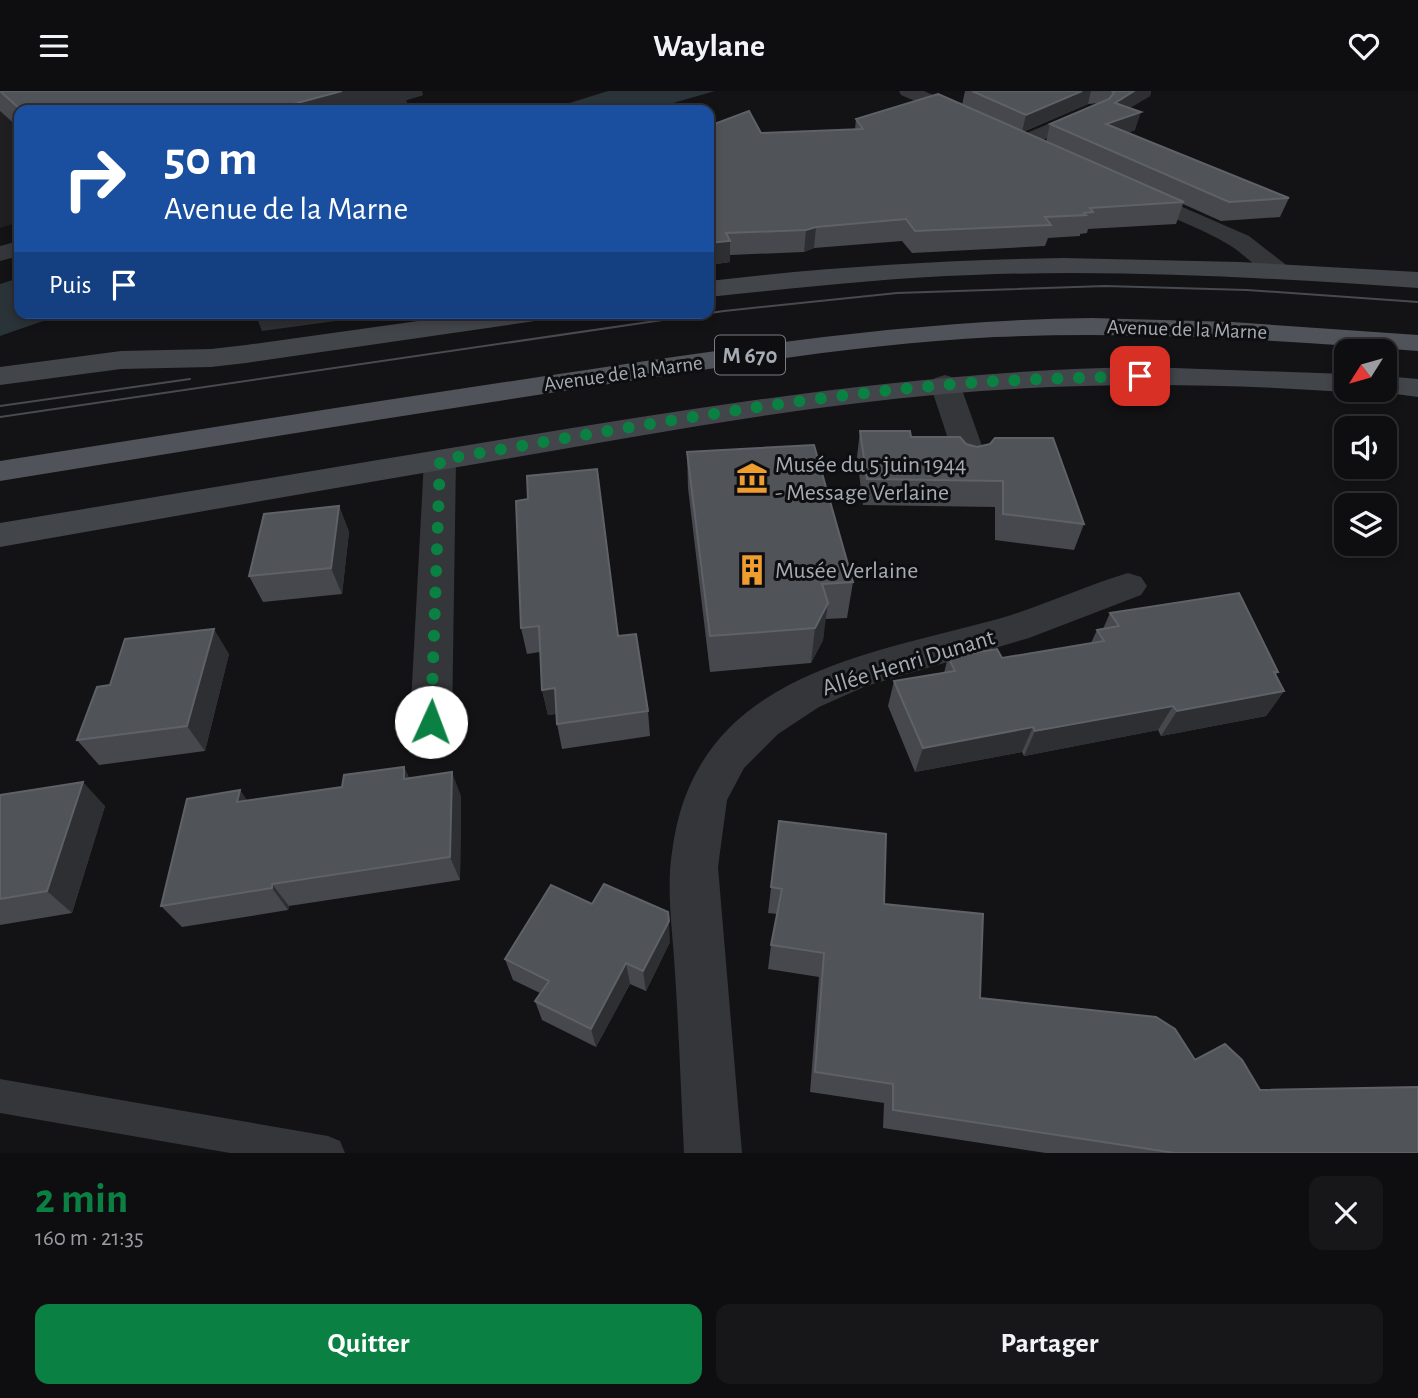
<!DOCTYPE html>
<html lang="fr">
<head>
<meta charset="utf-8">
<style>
  :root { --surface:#0e0e10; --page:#171719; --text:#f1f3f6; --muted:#9b9c9f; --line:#2e2e30; --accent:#0b8043 }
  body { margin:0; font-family:"Alegreya Sans",sans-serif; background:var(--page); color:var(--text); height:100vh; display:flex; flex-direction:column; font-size:26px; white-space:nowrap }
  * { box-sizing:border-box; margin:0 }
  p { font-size:23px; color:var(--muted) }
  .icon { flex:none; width:38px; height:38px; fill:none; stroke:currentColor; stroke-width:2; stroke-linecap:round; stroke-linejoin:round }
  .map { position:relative; height:1062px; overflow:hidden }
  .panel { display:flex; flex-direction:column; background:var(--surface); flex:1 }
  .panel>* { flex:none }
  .banner { position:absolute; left:14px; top:14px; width:700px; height:214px; border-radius:14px; box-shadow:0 4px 10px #0003,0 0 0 2px var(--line); background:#1a4fa0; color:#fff; overflow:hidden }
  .needle { width:46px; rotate:233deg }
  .tools { position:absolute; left:1334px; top:248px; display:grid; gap:14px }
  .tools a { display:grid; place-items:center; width:63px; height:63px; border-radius:14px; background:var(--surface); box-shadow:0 4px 10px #0003,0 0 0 2px var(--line); font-size:35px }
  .pin { position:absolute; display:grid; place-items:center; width:60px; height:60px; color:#fff; margin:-30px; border-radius:14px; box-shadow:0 4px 10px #0006 }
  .me { position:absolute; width:77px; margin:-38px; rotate:2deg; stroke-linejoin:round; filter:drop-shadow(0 0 5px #0008) }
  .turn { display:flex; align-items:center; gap:24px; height:147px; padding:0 35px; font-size:32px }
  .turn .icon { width:91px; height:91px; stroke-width:2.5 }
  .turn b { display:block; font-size:49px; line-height:60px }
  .then { display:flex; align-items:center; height:66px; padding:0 35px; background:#0003; gap:14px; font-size:26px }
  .round { display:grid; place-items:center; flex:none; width:74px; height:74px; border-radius:14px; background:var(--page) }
  .head { display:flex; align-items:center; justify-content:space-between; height:119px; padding:0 35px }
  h1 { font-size:42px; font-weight:700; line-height:52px; color:var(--accent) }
  .action { display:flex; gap:14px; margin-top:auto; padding:14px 35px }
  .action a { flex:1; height:80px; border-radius:14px; background:var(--accent); color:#fff; font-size:28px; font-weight:700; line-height:80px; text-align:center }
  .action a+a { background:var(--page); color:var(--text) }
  header { display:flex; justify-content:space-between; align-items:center; height:91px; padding:0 35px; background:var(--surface); font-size:32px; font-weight:700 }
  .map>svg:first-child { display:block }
</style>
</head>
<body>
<header><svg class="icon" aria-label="menu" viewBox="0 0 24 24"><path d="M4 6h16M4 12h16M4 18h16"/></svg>Waylane<svg class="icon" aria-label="heart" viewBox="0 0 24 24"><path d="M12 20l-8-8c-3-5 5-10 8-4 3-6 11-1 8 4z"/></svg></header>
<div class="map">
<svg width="1418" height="1062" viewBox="0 0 1418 1062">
  <rect width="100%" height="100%" fill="#131315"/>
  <!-- built -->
  <path fill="#1f1f22" d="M0,0L19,19V131L0,137Z"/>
  <!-- water -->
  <g fill="#2a3338">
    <path d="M608,0H715L649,19H547Z"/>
    <path d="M19,187V222H66L0,245V193Z"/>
  </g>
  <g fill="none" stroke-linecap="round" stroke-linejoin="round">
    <!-- lane -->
    <path fill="#34363a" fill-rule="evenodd" d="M0,988L328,1045L340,1050L345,1062H230L0,1022Z"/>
    <!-- street -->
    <g fill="#34363a" fill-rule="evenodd">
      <path d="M899,0H924L979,24L982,28L979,32H965L901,4Z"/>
      <path d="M1096,13L1106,19L1103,23L1029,55H1015L1012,51L1015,47Z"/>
      <path d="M1132,94L1249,145L1294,180L1290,185C1268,191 1251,169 1234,157C1206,138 1156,121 1124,106L1121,101L1124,96Z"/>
      <path d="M19,150V165L0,170V155Z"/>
      <path d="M945,284L955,287L960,293L987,369L982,376L971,379L960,376L955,369L930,293L935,287Z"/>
      <path d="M440,359L451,362L456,369L452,631L446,643L431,648L416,643L410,631L424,369L429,362Z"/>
      <path d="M1128,482L1141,486L1147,495L1141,504L1029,547L866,595L819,616L778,643L744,677L727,709L718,776L742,1062H684C681,1002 679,942 675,882C673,843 666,800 672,761C694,586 858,566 998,528C1043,515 1084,495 1128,482Z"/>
    </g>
    <!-- secondary -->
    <g fill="#42454a" fill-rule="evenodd">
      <path d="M1063,167L1240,171L1418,181V197C1270,187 1121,178 973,184C884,187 797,197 709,206V190C827,176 944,169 1063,167Z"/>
      <path d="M475,222H548L545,228L535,230L246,272L211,276L121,278L0,294V276L121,260L211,258L246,254Z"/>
      <path d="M1145,276L1346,283V299H1353L1346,301C1212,292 1078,291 944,303C796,316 650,343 505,368C336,397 168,426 0,456V432C168,404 336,376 505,348C718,313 929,279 1145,276Z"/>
      <path d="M1384,285L1418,288V306L1373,300L1384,299Z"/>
    </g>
    <!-- primary -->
    <path fill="#505359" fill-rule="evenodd" d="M1092,227L1232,231L1418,244V260C1277,249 1136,240 995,246C859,253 723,276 589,296C392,326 196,358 0,390V370C195,339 390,308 586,279C754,254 922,229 1092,227Z"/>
    <!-- tram -->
    <g stroke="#474a4f" stroke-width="2">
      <path d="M0,315L190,288"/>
      <path d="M0,326L724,220L897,202L1105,195L1247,199L1418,211"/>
    </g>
  </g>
  <!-- wall -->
  <g fill="#46484d" fill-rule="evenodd">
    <path d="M0,0L423,4L406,9L408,18L405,19H19V37L0,20Z"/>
    <path d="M965,0H1151L1150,5L1129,17L1135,39L1127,42L1289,107L1280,126L1221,130L1183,113L1176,133L1088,138L1087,142L1080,143V145L1048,147L1045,155L912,162L902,150L814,157L804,161L730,164V171L709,174L761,42L855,38L856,28L962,14ZM1099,12L1050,33L1046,51L1023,41L1088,13Z"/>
    <path d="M860,340L966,353L977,356L1084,433L1074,459L995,449V416L863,414L857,366Z"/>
    <path d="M687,361L853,491L847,527L825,528L823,549L811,572L710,581L688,397Z"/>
    <path d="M516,410L618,545L648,620L650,645L562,658L557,633L556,623L548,624L542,599L540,561L527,563L521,537Z"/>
    <path d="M339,415L349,441L342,503L263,511L249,485Z"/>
    <path d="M1110,522L1278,581L1276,584L1284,600L1266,625L1161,645L1158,639L1024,665L1022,661L915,681L888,615L894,590L944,582L948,566L1002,567L1091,552L1097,539L1103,538Z"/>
    <path d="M229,563L205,660L99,674L77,649L110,594Z"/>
    <path d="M404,676L409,687L461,705L460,789L289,815L288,819L182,836L161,815L240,699L247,710L342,696Z"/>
    <path d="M0,704L105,715L72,822L0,834Z"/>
    <path d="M779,730L884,813L980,907L1195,969L1260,999L1418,1062H1046L883,1037L884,1012L810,1001L819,886L768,878L771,854L777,823L768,822Z"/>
    <path d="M670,851L646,900L630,893L596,956L542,929L535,910L540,902L513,889L505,868Z"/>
  </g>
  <!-- shaded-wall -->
  <g fill="#2d2f32">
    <path d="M342,0H422L423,4L406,9L408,18L405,19H271Z"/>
    <path d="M1082,0H1091L1088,13L1022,41L1026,24Z"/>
    <path d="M1134,0H1151L1150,5L1110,29L1115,12Z"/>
    <path d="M1141,21L1135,39L1101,51L1106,33Z"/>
    <path d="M816,136L814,157L804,161L806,139Z"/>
    <path d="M730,150V171L709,174V152Z"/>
    <path d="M255,222H395L262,240Z"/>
    <path d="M339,415L349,441L342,503L331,477Z"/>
    <path d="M828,512L823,549L811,572L815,537Z"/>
    <path d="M214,538L229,563L205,660L187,635Z"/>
    <path d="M555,597L560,622L548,624L542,599Z"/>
    <path d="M1284,600L1266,625L1161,645L1177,620Z"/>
    <path d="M1173,615L1158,639L1024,665L1035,640Z"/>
    <path d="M1033,636L1022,661L915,681L923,657Z"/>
    <path d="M404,676L414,700L404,688Z"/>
    <path d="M452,681L461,705L460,789L450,766Z"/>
    <path d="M83,691L105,715L72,822L47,800Z"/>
    <path d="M240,699L256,723L237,711Z"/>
    <path d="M272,793L289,815L288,819L272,797Z"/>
    <path d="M669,830L670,851L646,900L643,880Z"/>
    <path d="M626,872L630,893L596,956L591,938Z"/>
  </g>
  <!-- building -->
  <g fill="#505358" stroke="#5e6167" stroke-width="2">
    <path d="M0,0H342L271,19H21Z"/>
    <path d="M972,0H1082L1026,24Z"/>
    <path d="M1112,0H1134L1115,12L1141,21L1106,33L1289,107L1229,111L1050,33L1109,8L1114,2Z"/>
    <path d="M938,3L1184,111L1090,117L1093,121L1084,122L1086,124L1045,126L1051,134L915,140L906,128L816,136L806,139L726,142L730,150L709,152V35L749,20L761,42L863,38L856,28Z"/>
    <path d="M860,340H910L911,346H960L966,353L977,356L990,353L995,347H1053L1084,433L1003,423V390L867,388Z"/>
    <path d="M814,354L853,491L822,493L828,512L815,537L710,545L687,361Z"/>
    <path d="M597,378L618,545L636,543L648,620L557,633L555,597L542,599L539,535L521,537L516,410L528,408L527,385Z"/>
    <path d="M339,415L331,477L249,485L264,423Z"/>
    <path d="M1239,502L1278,581H1274L1284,600L1177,620L1173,615L1035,640L1033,636L923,657L894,590L955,580L948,566L997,558L1002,567L1104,550L1097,539L1119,535L1110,522Z"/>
    <path d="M214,538L187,635L77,649L97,596L110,594L125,548Z"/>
    <path d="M404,676V688L452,681L450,766L272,793V797L161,815L187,708L240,699L237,711L342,696L344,684Z"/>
    <path d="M83,691L47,800L0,808V704Z"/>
    <path d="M779,730L886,743L884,813L983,823L980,907L1156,926L1175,938L1195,969L1225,953L1242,969L1260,999L1418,996V1062H1175L893,1019V993L815,981L824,862L771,854L782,798L771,796Z"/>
    <path d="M604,793L668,821L669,830L643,880L626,872L591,938L535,910L549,890L505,868L551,794L592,813Z"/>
  </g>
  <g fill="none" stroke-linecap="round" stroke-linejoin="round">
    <!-- route -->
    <path stroke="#0b8043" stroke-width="12" stroke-dasharray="0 21.6" d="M431,631L440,369C607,340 775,309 944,294C1009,288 1074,287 1140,285"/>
  </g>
  <!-- icons -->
  <defs>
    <symbol id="museum-bare" viewBox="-9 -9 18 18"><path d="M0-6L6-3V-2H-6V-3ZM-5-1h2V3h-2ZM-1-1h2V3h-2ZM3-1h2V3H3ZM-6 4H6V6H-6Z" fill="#f09d30" stroke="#0e0e10" stroke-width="2.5" paint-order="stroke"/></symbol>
    <symbol id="building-bare" viewBox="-9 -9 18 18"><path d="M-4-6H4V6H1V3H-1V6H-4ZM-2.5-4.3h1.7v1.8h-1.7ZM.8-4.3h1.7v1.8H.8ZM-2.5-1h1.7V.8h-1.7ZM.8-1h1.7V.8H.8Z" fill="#f09d30" stroke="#0e0e10" stroke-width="2.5" paint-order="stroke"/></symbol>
  </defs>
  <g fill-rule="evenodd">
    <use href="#museum-bare" x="730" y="365" width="44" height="44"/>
    <use href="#building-bare" x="730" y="457" width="44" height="44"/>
  </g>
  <g text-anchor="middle" stroke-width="6" stroke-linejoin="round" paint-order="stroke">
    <!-- far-street labels -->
    <g font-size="21" fill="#a5abb5" stroke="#0e0e10">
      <text transform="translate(1187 238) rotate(2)" y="7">Avenue de la Marne</text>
      <text transform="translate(623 282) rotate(-8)" y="7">Avenue de la Marne</text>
    </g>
    <!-- shield labels -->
    <rect fill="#0e0e10" stroke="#787c84" stroke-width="2" x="715" y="244.5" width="70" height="39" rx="5"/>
    <g font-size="23" font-weight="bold" fill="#a5abb5">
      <text x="750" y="272">M 670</text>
    </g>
    <!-- poi labels -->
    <g font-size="24" fill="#a5abb5" stroke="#0e0e10" text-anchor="start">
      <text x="775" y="381">Musée du 5 juin 1944<tspan x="775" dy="28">- Message Verlaine</tspan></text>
      <text x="775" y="487">Musée Verlaine</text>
    </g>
    <!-- street labels -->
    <g font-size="24" fill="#a5abb5" stroke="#0e0e10">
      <text transform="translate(908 571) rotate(-17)" y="8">Allée Henri Dunant</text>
    </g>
  </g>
</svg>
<div class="tools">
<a><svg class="needle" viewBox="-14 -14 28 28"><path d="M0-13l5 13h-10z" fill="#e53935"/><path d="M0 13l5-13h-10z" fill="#9b9c9f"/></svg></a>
<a><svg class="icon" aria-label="sound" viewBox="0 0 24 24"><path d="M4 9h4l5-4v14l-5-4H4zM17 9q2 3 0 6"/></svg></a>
<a><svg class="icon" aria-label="layers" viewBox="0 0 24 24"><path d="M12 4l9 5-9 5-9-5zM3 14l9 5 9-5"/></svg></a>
</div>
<div class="pin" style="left:1140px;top:285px;background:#d93025"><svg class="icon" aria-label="arrive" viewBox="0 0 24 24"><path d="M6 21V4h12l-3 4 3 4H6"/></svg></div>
<svg class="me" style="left:431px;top:631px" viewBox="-20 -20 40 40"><circle r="19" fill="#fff"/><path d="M0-13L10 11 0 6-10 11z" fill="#0b8043"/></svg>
<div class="banner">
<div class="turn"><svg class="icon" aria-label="right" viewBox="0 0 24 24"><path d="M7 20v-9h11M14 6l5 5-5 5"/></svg><div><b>50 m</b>Avenue de la Marne</div></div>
<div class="then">Puis<svg class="icon" aria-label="arrive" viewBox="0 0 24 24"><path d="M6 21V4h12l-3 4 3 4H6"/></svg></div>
</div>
</div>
<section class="panel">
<div class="head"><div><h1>2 min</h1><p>160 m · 21:35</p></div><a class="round"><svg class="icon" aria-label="close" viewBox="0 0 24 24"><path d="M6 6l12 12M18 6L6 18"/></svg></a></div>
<div class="action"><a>Quitter</a><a>Partager</a></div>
</section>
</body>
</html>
